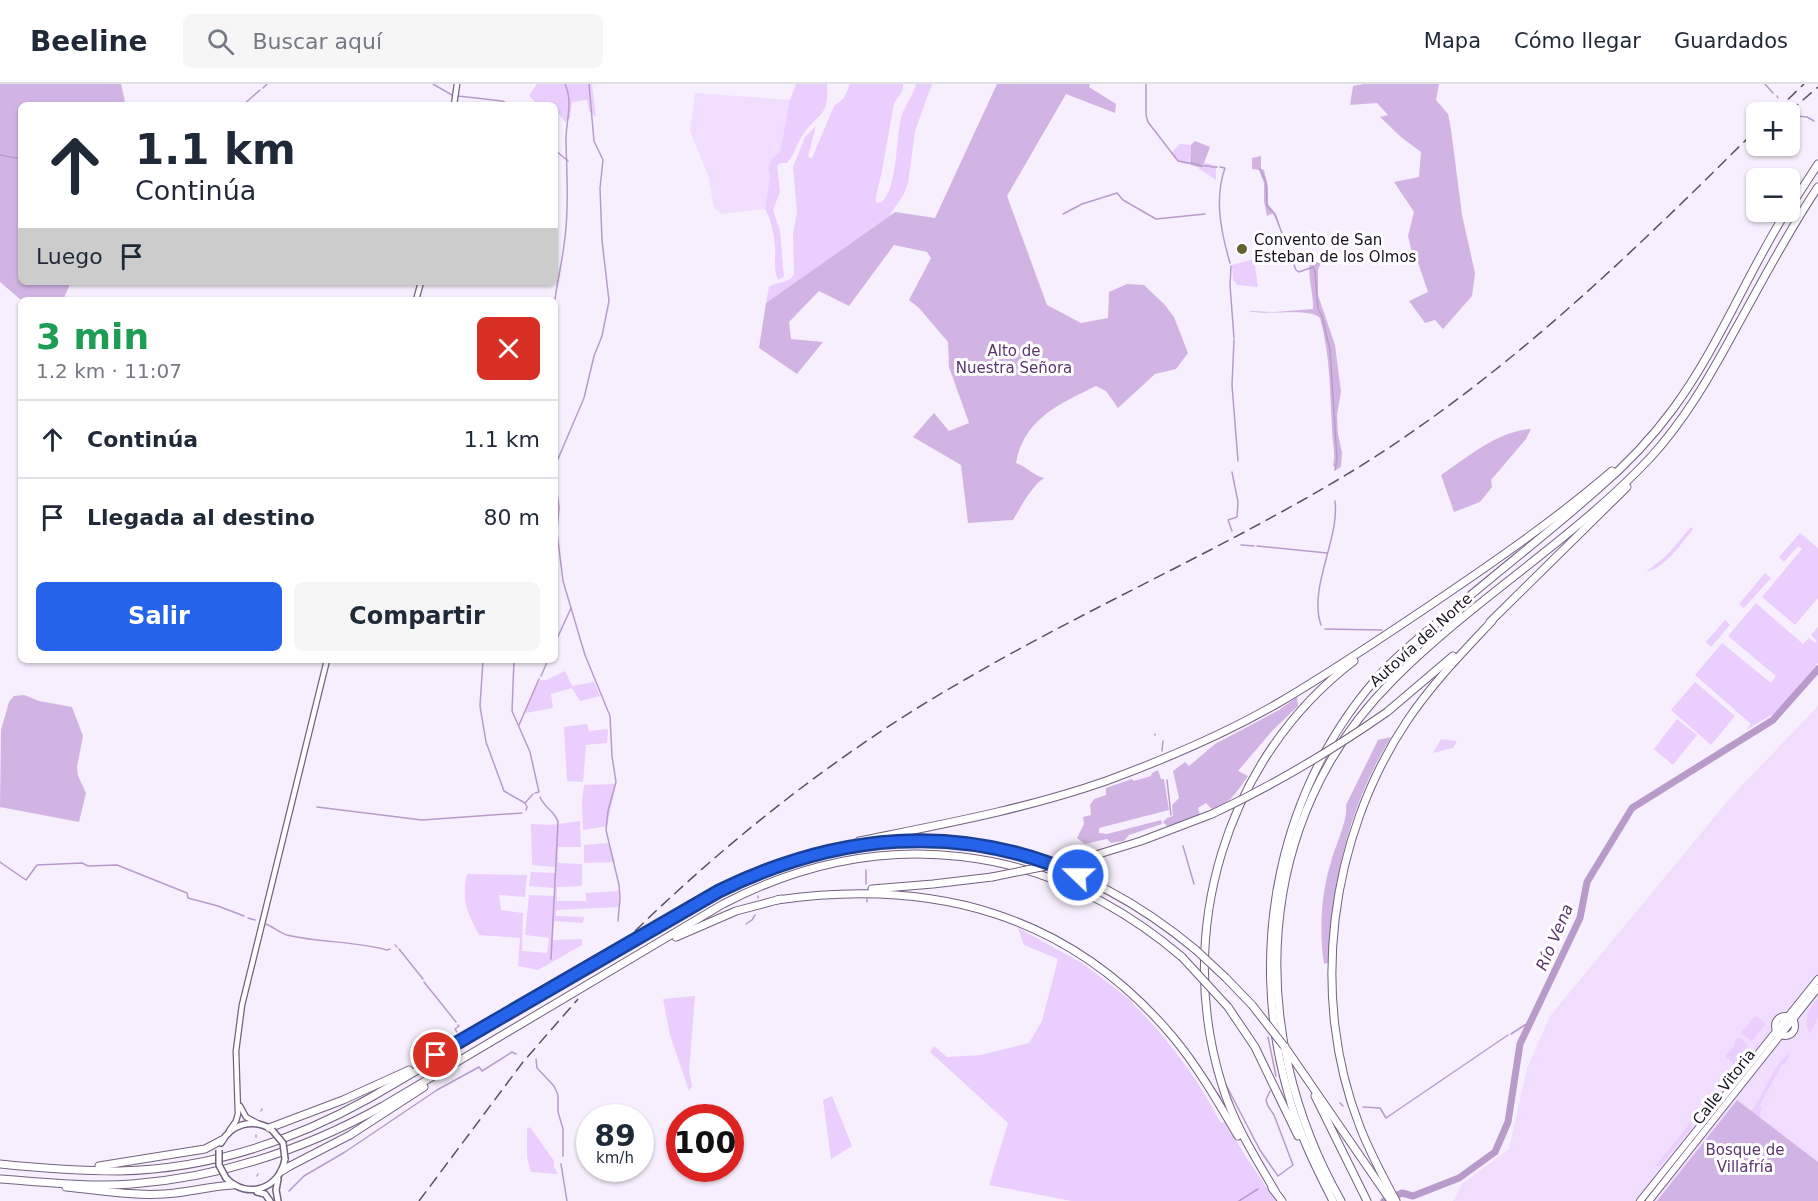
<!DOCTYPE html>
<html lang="es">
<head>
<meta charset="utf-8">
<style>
  :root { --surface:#fff; --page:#f6f6f7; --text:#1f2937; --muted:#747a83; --line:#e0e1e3; --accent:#2563eb }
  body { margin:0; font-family:"DejaVu Sans",sans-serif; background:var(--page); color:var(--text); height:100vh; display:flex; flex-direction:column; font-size:22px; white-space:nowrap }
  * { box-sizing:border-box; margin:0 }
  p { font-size:20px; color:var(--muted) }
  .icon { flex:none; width:33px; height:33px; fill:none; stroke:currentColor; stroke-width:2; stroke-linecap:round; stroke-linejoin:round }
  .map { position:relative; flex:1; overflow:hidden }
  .panel { position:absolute; left:18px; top:213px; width:540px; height:366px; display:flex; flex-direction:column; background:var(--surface); border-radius:9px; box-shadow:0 2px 4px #0004 }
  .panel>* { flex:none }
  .top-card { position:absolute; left:18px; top:18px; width:540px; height:183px; border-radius:9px; box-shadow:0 2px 4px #0004; background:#fff; color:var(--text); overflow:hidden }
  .tools { position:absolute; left:1746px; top:18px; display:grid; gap:12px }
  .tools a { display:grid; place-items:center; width:54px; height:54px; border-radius:9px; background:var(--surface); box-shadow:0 2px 4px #0004; font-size:30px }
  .speed { position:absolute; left:576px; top:1020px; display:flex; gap:12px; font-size:30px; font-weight:700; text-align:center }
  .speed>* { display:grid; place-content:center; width:78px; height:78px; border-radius:50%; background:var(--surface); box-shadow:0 2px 4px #0004; line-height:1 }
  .speed small { font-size:15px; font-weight:400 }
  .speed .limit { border:9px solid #d22; background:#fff; color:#111 }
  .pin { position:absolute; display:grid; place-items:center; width:51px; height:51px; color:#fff; margin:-26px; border:3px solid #fff; border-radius:50%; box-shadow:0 2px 6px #0007 }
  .me { position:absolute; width:66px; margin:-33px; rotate:292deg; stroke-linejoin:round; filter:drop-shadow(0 0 4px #0008) }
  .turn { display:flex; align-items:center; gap:21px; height:126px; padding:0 18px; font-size:27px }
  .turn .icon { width:78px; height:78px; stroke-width:2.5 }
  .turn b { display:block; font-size:42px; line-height:51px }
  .then { display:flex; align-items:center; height:57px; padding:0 18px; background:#0003; gap:12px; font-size:22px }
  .round { display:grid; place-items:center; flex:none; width:63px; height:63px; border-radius:9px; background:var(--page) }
  .headline { display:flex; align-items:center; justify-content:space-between; height:102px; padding:0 18px }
  h1 { font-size:36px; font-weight:700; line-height:45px; color:#1e9e55 }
  .button { display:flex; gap:12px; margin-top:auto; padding:12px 18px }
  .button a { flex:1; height:69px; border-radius:9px; background:var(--accent); color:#fff; font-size:24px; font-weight:700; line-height:69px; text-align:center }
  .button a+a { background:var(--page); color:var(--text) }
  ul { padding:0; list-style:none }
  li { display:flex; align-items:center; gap:18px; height:78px; padding:0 18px; border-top:2px solid var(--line) }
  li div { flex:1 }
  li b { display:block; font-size:22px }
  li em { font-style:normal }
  header { display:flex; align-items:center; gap:36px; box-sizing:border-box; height:84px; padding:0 30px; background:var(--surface); border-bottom:2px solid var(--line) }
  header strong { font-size:28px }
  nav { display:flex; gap:33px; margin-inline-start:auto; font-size:21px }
  .search { width:420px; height:54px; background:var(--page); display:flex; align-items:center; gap:15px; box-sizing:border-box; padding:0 21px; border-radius:9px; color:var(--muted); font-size:22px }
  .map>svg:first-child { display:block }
</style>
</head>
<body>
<header>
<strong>Beeline</strong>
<div class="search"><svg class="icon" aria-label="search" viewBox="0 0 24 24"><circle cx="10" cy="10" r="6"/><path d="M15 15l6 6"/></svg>Buscar aquí</div>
<nav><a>Mapa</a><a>Cómo llegar</a><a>Guardados</a></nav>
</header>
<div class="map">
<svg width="1818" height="1117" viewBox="0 0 1818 1117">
  <rect width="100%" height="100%" fill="#f7effd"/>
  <!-- built -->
  <g fill="#f1ddfd">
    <path d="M695,9L790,16L780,68L772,75L768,83L770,92L765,125L722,130L714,124L708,91L690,47Z"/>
    <path d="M1818,622V1117H1453L1462,1100L1509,1065L1527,984L1550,932L1731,713Z"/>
  </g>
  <!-- green -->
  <g fill="#eacefd">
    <path d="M537,0H592L596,33L589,27L587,16L572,18L570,34L565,38L555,25V21H538L530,13V10Z"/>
    <path d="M796,0H827C829,33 820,27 804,49C797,58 795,70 787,79H780L777,82L780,108L773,126L780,147L784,193L778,196C773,186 776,174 775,162C774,150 771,135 765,125L770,92L768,83L772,75L780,68L790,16Z"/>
    <path d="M850,0H903V6L894,19L882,87L876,112V118L880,119C897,110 896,54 901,34C904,22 913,12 916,0H932L915,47L908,99L904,110L889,132L766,219L769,203C777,197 789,200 794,190L793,150L797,128L793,83L805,53L816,42L808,73L812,74L834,22L844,14Z"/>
    <path d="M1180,60L1191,61L1189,77L1191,81L1181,79L1171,69Z"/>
    <path d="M1203,78L1216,82V96L1198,84H1202Z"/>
    <path d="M1254,175L1258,203L1237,201L1233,196L1232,181Z"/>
    <path d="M1691,443L1693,445C1681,460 1665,484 1646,488L1667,471Z"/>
    <path d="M1800,449L1818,464V514L1795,541L1762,513L1802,465L1798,462L1784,478L1779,473Z"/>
    <path d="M1765,489L1771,494L1744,524L1739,520Z"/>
    <path d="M1756,519L1803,560L1809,554L1815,559L1817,557L1811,551L1818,543V579L1775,629L1746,646L1751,640L1695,591L1722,559L1771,599L1776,592L1728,552Z"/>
    <path d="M1725,536L1730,541L1711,563L1706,558Z"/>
    <path d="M565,587L572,602L594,598L600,612L580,617L572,604L551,610L553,624L526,629L525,626L540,596H546Z"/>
    <path d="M1695,598L1735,632L1711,661L1671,626Z"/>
    <path d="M1677,635L1697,651L1673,681L1654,665Z"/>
    <path d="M587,640L589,647L608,645L607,659L586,661L583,698L567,697L564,643Z"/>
    <path d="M1441,655L1457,657L1453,664L1433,669Z"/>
    <path d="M616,700L607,742L583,746L582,717L584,701Z"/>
    <path d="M580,737L581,763H558V779L582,780V802L557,803V817H586V809L619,807V823L556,826V832L584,833L583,839L554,837L553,856L582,855V861L538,886L518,882L520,854L479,851C467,827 461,818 467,790L527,791L525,813L499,811L501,826L523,829L522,867L547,869L549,854L525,851L529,811L554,812V804L529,802L531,788L555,789V783L532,781L531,740L550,741Z"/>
    <path d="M608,759L615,778L584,779V761Z"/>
    <path d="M1018,844L1082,879L1133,918L1132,919C1171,958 1195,991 1221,1039L1225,1037L1246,1073L1276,1117H1072L989,1101L1008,1039L930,968L934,962L947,973L981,971L1029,959L1042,937L1058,875L1024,861Z"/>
    <path d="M695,912L689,987L692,1002L689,1007L670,951L663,915Z"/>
    <path d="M1818,914V933L1810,950C1802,936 1808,926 1818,914Z"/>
    <path d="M1754,933H1758L1766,940L1754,955L1751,957L1741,949Z"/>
    <path d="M1767,941L1769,945V947L1739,985L1725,972L1735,961V957L1737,954H1741L1748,962L1735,979L1740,983L1768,947Z"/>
    <path d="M1791,969L1785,979L1782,980L1759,1023H1762L1760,1031L1762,1035L1751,1027C1765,1011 1773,978 1791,969Z"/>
    <path d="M1714,1007L1716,1014L1699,1035L1697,1028Z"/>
    <path d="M832,1012L852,1062L831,1075L823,1016Z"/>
    <path d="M1691,1038L1692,1043L1661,1081L1654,1084Z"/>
    <path d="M530,1043L554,1077V1083L558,1090L531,1088L527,1073V1045Z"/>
  </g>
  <!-- forest -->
  <g fill="#d2b4e4">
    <path d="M0,0H121L125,17L116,21H21V198H71L63,216H21L0,198Z"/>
    <path d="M997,0H1090L1089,3L1116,20L1115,29L1066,10L1007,112L1047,221L1081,239L1108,234L1109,208L1127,200L1144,201L1165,221L1174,233L1188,269L1176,285L1155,290L1118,324L1106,307L1096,302C1059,320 1024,335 1016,379C1027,383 1033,391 1044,394C1030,404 1022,421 1013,436L968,439L961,381L913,353L934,329L949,347L969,339L949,283L948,258L919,224L909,216L931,174L927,168L894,161L849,222L819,207L789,238L791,255L823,258L797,290L759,264L766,219L895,128L935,134Z"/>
    <path d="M1364,0H1439L1436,16L1448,30L1451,45L1462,131L1475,189L1472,212L1443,245L1435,236L1425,239L1409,217L1428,208L1415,170L1412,169L1408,152L1414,128L1394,98L1419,93L1421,68L1401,53L1380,33L1388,31L1377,19L1350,21L1353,2Z"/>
    <path d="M1195,57L1210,63L1202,84L1191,81L1190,79L1191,61Z"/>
    <path d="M1261,72V85L1264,86L1268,103V120L1276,130L1281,145L1273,129L1267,132L1264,118V99L1259,86L1252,85V74Z"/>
    <path d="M1323,173L1318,186V211L1335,261L1341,308L1337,331L1338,350L1342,369L1341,383L1336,386L1333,381C1336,368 1332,358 1332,344C1330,307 1330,270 1320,234C1310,223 1264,232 1248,227L1275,228L1313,225C1314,212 1307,190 1310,180L1317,178L1319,179Z"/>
    <path d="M1531,345L1526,355L1491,396L1492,403L1480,418L1454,428L1441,391C1468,373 1497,347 1531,345Z"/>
    <path d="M24,611L39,617L72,623L83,652L77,683L78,692L86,709L79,738L0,723L1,646L9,618L14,612Z"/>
    <path d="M1297,613L1298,622L1272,647L1238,687L1248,692C1236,709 1232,717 1213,726L1206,719L1198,724L1200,731L1168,743L1163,738L1167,734L1173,732L1172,721L1179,714L1173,687L1185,678L1189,682L1215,660L1279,626Z"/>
    <path d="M1391,653C1349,722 1331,798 1330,878L1324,880C1319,848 1321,809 1331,778C1335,762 1348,737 1346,721L1378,656Z"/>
    <path d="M1158,686L1161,695H1164L1169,726L1099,744V749L1107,750L1161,736L1162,740L1129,751L1124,757L1111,759L1107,755L1085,760L1077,754L1084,740L1083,733L1091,731L1090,721L1094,715L1106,711V704L1132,695L1134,697L1151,692L1152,689Z"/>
    <path d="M1737,1016L1818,1078V1117H1657Z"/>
  </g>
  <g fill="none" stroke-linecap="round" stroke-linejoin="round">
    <!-- stream -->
    <g stroke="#b89bca" stroke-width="1.5">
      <path d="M433,0L452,11"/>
      <path d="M1146,0V31L1148,38L1178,77L1189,79"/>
      <path d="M1765,0L1773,9"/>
      <path d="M263,4L267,0"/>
      <path d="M458,12L502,17L511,21"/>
      <path d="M1777,12L1778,14"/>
      <path d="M243,21L260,6"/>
      <path d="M1797,32L1807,33L1814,37"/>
      <path d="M555,66L568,77"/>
      <path d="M0,71L21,75"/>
      <path d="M1191,79L1202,82"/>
      <path d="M1204,82H1210"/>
      <path d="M1211,83H1217"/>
      <path d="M1220,83L1225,84C1214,115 1221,148 1230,179"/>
      <path d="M1260,85L1266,98L1267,122L1275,131L1296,186L1299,188L1313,183L1315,188L1318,225L1322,232L1330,266L1337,376L1335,386"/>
      <path d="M1063,130L1082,120L1117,109L1123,116L1156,135L1205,130"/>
      <path d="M1231,182L1230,201L1234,254"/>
      <path d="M555,216C557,198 562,179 564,161C569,127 567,93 566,59C565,39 574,20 565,0"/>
      <path d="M1234,256L1232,301L1238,377"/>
      <path d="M555,382L584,314L594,272L602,252L609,217L602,156L600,104L603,76L594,57L589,0"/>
      <path d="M1232,388L1238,418L1237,433L1228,436L1232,447"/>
      <path d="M555,393L559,423L557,448L563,497L571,524L555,559"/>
      <path d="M1241,461L1254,462"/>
      <path d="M1257,462L1327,469"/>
      <path d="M571,524L585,571L610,632L612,672L616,698L608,727L606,746L619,801L620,814L618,837"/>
      <path d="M1321,541C1308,504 1340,454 1335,417"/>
      <path d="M1325,545L1382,546"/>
      <path d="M483,576L480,622L486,658L504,707L525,719"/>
      <path d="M514,576L512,627L530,668L539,708L535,709"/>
      <path d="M541,592L548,576"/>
      <path d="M519,641L539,595"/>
      <path d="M1155,650V651"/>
      <path d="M1162,667L1163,657"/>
      <path d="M1167,696L1171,731"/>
      <path d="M540,713C545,725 555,727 558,738L551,875"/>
      <path d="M317,723L422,736L522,729"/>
      <path d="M526,726L527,723L525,719L533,710"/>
      <path d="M1183,762L1194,800"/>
      <path d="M0,778L26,796L37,781L82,779L88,782L117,781L187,809L188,814L218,822L244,832"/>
      <path d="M866,786V800"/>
      <path d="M758,814V812"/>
      <path d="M867,815V818"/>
      <path d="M248,834L255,836"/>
      <path d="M266,840C273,843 280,849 287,851C320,859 355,857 387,866L390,865"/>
      <path d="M746,840L752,836L755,831"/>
      <path d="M395,861L397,863"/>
      <path d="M399,865L423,895"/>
      <path d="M424,898L456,938"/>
      <path d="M457,948L455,945L459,942L458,941"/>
      <path d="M1511,950L1531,937"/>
      <path d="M1268,953L1276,992"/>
      <path d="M536,975L537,984L554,1002L558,1011V1028L563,1045V1072"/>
      <path d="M1225,999L1260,1066L1278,1092L1293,1081L1274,1031L1268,1022L1266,1016L1270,1007"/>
      <path d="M1214,1006L1220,1013"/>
      <path d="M1340,1019L1343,1022"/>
      <path d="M1363,1023L1380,1024L1386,1034L1508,951"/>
      <path d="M261,1027L262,1025"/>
      <path d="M256,1051V1053"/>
      <path d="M561,1080L567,1117"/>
      <path d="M257,1092L258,1090"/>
      <path d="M289,1107L304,1092L345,1068L437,1006L479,983L482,987L512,968L516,970"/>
      <path d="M1239,1117L1258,1105"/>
    </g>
    <!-- river -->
    <path stroke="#b89bca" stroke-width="7" d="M1384,1117L1402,1109L1413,1112L1459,1094L1495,1068L1508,1038L1520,960L1580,834L1587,798L1632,724L1773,636L1818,585"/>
    <defs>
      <g id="tertiary">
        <path d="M454,21L457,0"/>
        <path d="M416,216L421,198"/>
        <path d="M240,1022L246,1033L257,1039"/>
        <path d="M229,1047L236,1037L238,1030L236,967L242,921L327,576"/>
      </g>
      <g id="secondary">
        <path d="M221,1059C231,1040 252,1034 271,1045"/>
        <path d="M226,1094C247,1116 280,1105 285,1075"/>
        <path d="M257,1108L265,1110L270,1117"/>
        <path d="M278,1117L276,1106L278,1095"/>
      </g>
      <g id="trunk">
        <circle cx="1785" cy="942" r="10"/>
        <path d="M1640,1117L1818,895"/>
        <path d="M1649,1117L1818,904"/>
      </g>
      <g id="motorway">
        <path d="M1790,123L1818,80"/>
        <path d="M1490,538L1627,403"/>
        <path d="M1387,628L1453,572"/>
        <path d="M859,757C943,740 1026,725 1106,697C1166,675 1225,650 1280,618C1331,588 1380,555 1429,522C1491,480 1555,436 1612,387"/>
        <path d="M1086,774L1141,757L1212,730"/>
        <path d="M872,805L933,800L992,793"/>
        <path d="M777,816C933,794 1069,829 1173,953C1198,983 1218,1018 1238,1052"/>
        <path d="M676,853L736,827L781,815"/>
        <path d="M1226,894L1252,921"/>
        <path d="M1228,923L1255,963L1298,1052"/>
        <path d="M1285,963L1391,1117"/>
        <path d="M1315,1012L1367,1117"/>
        <path d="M269,1044L343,1016L409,986"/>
        <path d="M0,1080C39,1084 80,1087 119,1087C208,1085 291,1058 368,1015C454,966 537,913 622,863C669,836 714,806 764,786C918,725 1071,762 1196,866"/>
        <path d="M99,1082L205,1065L222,1056"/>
        <path d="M282,1087L290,1082L350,1051L424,1003"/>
        <path d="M0,1095C44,1098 89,1103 132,1100C223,1093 304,1066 383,1022L723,820C881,738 1047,758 1182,873"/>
        <path d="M66,1103C99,1106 131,1112 164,1110C187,1109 210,1102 233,1101"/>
        <path d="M1272,1104L1282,1117"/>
        <path d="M1275,1107C1255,1073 1234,1040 1222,1001C1174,848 1226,674 1354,577"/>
        <path d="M1333,1117C1315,1082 1298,1047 1288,1009C1246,862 1280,699 1384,586C1407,562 1433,542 1459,521C1505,482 1553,445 1598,405C1626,381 1651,355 1673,325C1718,264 1746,192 1786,128"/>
        <path d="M1341,1117C1245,948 1252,736 1394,595C1474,515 1573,456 1650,374C1685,336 1710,292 1735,246C1762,198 1787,149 1818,103"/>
        <path d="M1396,1117C1383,1093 1370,1069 1360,1043C1309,913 1329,754 1407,637C1431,601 1462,569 1492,537"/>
      </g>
    </defs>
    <!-- tertiary casing -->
    <use href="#tertiary" stroke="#73627f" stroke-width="7"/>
    <!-- secondary casing -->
    <use href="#secondary" stroke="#73627f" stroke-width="8"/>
    <!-- trunk casing -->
    <use href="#trunk" stroke="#73627f" stroke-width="8"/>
    <!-- motorway casing -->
    <use href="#motorway" stroke="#73627f" stroke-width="9"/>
    <!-- tertiary -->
    <use href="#tertiary" stroke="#fff" stroke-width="4.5"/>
    <!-- secondary -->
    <use href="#secondary" stroke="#fff" stroke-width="5"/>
    <!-- trunk -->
    <use href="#trunk" stroke="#fff" stroke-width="6"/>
    <!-- motorway -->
    <use href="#motorway" stroke="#fff" stroke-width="7"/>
    <!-- rail -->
    <g stroke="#59515e" stroke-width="1.5" stroke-dasharray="12 6" stroke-linecap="butt">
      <path d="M1775,28L1804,0"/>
      <path d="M1789,28L1818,3"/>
      <path d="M635,847C735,750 845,664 966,595C1095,520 1232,461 1359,383C1509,289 1631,170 1756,46"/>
      <path d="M419,1117L523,978L578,915"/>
    </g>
    <defs>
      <g id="secondary-bridge">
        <path d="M272,1046L283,1059L285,1075"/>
        <path d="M219,1066V1081L226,1094"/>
      </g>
      <g id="motorway-bridge">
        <path d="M1212,730C1274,701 1331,667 1387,628"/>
        <path d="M992,793L1086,774"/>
        <path d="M1196,866L1226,894"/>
        <path d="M1182,873L1228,923"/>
        <path d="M1252,921L1284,962"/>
      </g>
    </defs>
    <!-- secondary-bridge casing -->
    <use href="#secondary-bridge" stroke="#73627f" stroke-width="8" stroke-linecap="butt"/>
    <!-- motorway-bridge casing -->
    <use href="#motorway-bridge" stroke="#73627f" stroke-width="9" stroke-linecap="butt"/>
    <!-- secondary-bridge -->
    <use href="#secondary-bridge" stroke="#fff" stroke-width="5"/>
    <!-- motorway-bridge -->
    <use href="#motorway-bridge" stroke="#fff" stroke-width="7"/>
  </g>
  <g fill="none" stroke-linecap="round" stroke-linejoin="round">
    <defs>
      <path id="route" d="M436,971L719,807C835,750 958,737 1078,791"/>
    </defs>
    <!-- route casing -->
    <use href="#route" stroke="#184099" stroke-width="15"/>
    <!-- route -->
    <use href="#route" stroke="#2563eb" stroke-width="10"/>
  </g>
  <!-- markers -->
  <circle fill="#67612d" stroke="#fff" stroke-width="2" cx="1242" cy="165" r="6"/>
  <g text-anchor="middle" stroke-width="6" stroke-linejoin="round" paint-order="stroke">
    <!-- poi labels -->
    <g font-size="15" fill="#1a131f" stroke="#fff" text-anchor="start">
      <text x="1254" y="161">Convento de San<tspan x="1254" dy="17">Esteban de los Olmos</tspan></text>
    </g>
    <!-- park labels -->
    <g font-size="15" fill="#59346e" stroke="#fff">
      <text x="1014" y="272">Alto de<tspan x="1014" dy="17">Nuestra Señora</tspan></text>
      <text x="1745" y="1071">Bosque de<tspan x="1745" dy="17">Villafría</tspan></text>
    </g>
    <!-- street labels -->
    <g font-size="15" fill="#1a131f" stroke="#fff">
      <text transform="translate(1421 556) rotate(-42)" y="5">Autovía del Norte</text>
      <text transform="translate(1724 1003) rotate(-52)" y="5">Calle Vitoria</text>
    </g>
    <!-- water labels -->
    <g font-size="16" font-style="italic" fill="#58336d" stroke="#fff">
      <text transform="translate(1554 853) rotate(-67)" y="6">Río Vena</text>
    </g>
  </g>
</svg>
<div class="tools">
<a>+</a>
<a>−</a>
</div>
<div class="speed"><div>89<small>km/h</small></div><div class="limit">100</div></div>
<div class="pin" style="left:436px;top:971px;background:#d93025"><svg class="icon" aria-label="arrive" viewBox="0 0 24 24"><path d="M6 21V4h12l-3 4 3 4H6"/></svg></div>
<svg class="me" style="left:1078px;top:791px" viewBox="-20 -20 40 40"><circle r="17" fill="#2563eb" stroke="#fff" stroke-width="3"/><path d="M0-11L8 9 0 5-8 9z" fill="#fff"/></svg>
<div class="top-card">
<div class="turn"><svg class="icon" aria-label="ahead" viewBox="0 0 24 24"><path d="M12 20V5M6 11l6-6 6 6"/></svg><div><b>1.1 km</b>Continúa</div></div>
<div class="then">Luego<svg class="icon" aria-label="arrive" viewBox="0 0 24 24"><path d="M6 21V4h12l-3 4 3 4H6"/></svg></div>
</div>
<section class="panel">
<div class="headline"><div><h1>3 min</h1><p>1.2 km · 11:07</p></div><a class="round" style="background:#d93025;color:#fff"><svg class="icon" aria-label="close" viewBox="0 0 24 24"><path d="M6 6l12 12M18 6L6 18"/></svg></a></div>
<ul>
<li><svg class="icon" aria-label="ahead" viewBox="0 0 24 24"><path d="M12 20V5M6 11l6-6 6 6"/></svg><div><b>Continúa</b></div><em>1.1 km</em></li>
<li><svg class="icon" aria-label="arrive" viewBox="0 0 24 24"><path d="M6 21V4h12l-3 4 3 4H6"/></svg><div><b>Llegada al destino</b></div><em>80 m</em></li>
</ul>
<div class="button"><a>Salir</a><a>Compartir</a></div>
</section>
</div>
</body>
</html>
